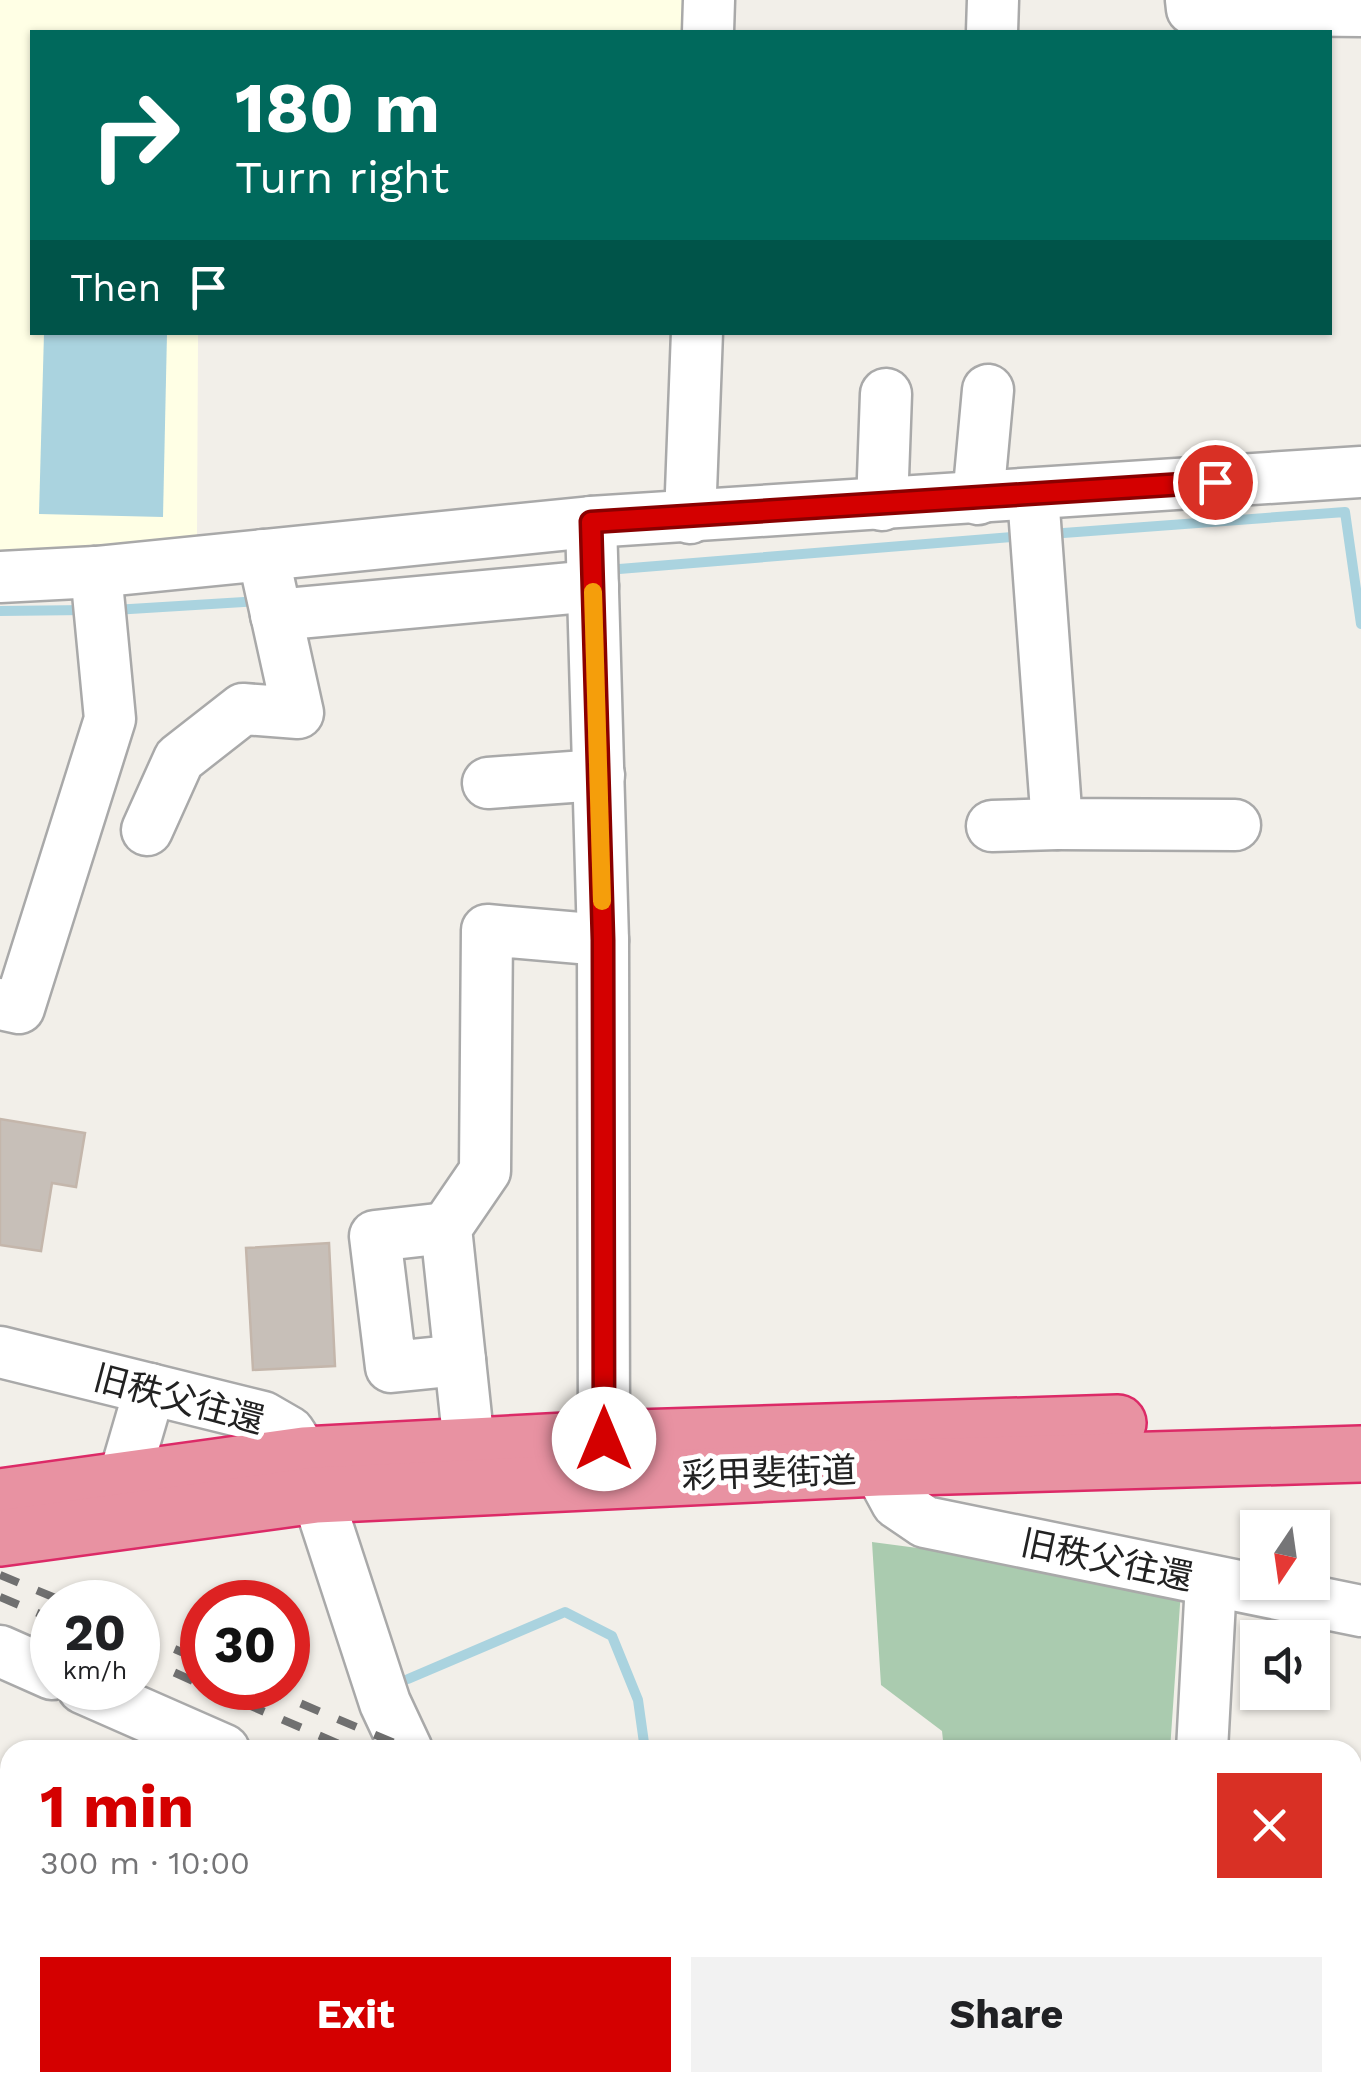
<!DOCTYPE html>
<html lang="en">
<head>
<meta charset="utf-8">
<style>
  :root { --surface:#fff; --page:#f2f2f2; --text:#202124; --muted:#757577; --accent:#d40000 }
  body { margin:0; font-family:"Work Sans","Noto Sans JP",sans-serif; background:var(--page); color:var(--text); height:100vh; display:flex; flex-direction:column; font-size:38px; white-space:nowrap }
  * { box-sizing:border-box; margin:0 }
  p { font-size:32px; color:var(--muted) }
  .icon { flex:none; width:55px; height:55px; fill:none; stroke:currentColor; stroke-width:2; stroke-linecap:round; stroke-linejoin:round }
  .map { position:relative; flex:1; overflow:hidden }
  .side { position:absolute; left:0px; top:1740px; width:1362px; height:352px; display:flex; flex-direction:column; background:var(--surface); border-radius:30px 30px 0 0; box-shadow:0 2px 8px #0004 }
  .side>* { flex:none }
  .hud { position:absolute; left:30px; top:30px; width:1302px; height:305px; border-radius:0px; box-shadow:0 2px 8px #0004; background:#00695c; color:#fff; overflow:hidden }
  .needle { width:65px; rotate:193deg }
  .tools { position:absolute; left:1240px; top:1510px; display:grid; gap:20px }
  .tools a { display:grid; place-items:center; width:90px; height:90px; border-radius:0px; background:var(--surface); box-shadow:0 2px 8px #0004; font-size:50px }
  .speed { position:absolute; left:30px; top:1580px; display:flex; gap:20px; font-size:50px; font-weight:700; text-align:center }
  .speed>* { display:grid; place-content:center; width:130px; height:130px; border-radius:50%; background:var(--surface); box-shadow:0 2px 8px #0004; line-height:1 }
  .speed small { font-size:25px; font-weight:400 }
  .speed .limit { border:15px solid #d22; background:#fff; color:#111 }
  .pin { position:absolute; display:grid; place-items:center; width:85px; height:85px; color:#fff; margin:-42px; border:5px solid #fff; border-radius:50%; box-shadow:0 2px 10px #0007 }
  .me { position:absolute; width:110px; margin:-55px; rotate:0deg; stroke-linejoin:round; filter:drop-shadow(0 0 8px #0008) }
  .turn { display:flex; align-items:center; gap:35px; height:210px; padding:0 40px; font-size:45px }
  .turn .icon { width:130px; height:130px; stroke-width:2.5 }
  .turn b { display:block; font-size:70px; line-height:85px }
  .then { display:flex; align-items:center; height:95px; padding:0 40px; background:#0003; gap:20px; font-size:38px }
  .round { display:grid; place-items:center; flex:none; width:105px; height:105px; border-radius:0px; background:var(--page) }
  .head { display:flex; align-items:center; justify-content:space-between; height:170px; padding:0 40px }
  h1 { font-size:60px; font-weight:700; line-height:75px; color:var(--accent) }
  .cta { display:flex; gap:20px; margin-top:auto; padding:20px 40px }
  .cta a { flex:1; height:115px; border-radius:0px; background:var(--accent); color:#fff; font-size:40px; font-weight:700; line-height:115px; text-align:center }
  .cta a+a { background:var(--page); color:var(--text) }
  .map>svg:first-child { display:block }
</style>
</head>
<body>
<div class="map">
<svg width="1361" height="2092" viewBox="0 0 1361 2092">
  <rect width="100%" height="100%" fill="#f2efe9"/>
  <!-- education -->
  <path fill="#ffffe5" d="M0,0H688L687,32H32V332L198,333L197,542L0,551Z"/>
  <!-- cemetery -->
  <path fill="#aacbaf" d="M872,1542L1046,1565L1181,1590L1170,1750H944L942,1731L881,1685Z"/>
  <!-- water -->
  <path fill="#aad3df" d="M44,333H167L163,517L39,514Z"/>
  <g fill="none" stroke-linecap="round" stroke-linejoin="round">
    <!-- stream -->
    <g stroke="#aad3df" stroke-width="10">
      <path d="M1050,534L1345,512L1361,624"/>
      <path d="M607,570L1023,536"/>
      <path d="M114,610L261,601"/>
      <path d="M0,611L87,610"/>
      <path d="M408,1679L565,1612L612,1636L638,1700L645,1750"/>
      <path d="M1352,1879H1361"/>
      <path d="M0,2072L10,2070"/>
    </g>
  </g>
  <!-- building -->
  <g fill="#c7bfb8" stroke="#c4b6ab" stroke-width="2.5">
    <path d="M0,1119L85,1133L76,1187L52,1183L41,1251L0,1245Z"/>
    <path d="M329,1243L335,1366L253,1370L246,1248Z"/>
  </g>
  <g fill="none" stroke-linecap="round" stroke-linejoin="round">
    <defs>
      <g id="minor">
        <path d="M1191,0L1192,9L1361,11"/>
        <path d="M708,32L709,0"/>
        <path d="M992,32L993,0"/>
        <path d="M1033,495L1057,824L1235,825"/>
        <path d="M978,499L988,390"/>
        <path d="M882,505L886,394"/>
        <path d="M690,518L697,332"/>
        <path d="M591,522L603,940L604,1439"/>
        <path d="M0,577L96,572L591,522L1361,472"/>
        <path d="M276,615L593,586"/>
        <path d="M488,783L599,775"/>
        <path d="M992,826L1057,824"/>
        <path d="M147,830L179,759L243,709L298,713L263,555"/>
        <path d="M0,1004L19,1008L110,719L96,572"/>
        <path d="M446,1228L375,1236L391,1367L460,1360"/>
        <path d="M0,1352L263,1417L289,1432L304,1455L385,1703L407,1750"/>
        <path d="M469,1445L446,1228L485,1171L487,930L603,940"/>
        <path d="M878,1468L897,1503L925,1522L1361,1611"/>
        <path d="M123,1481L150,1389"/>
        <path d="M0,1651L52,1674"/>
        <path d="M83,1688L224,1750"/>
        <path d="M1202,1750L1211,1582"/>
        <path d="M0,1920L10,1918"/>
        <path d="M489,2082L490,2092"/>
        <path d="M1053,2082L1080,2092"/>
      </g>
      <g id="highway">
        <path d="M0,1497L304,1455L604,1439L1118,1423"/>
        <path d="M0,1538L316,1495L878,1468L1361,1454"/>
      </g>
    </defs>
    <!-- minor casing -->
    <use href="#minor" stroke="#a9a9a9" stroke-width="55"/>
    <!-- highway casing -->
    <use href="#highway" stroke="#dc2a67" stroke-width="60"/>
    <!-- path -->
    <path stroke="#fa8072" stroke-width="6" stroke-dasharray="5 5" stroke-linecap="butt" d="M1327,2082L1354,2092"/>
    <!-- minor -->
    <use href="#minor" stroke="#fff" stroke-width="50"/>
    <!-- highway -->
    <use href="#highway" stroke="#e892a2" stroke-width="55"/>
    <!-- rail -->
    <g stroke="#707070" stroke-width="8" stroke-dasharray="20 20" stroke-linecap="butt">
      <path d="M0,1575L65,1602"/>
      <path d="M0,1597L52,1619"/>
      <path d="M138,1633L202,1661"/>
      <path d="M138,1656L202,1685"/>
      <path d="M209,1688L353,1750"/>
      <path d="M264,1688L411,1750"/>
      <path d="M1210,2082L1235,2092"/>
      <path d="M1253,2082L1278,2092"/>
    </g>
  </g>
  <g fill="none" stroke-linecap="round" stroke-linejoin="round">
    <defs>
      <path id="route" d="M604,1439L603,940L591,522L1215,482"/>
    </defs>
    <!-- route casing -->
    <use href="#route" stroke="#8a0000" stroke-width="25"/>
    <!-- route -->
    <use href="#route" stroke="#d40000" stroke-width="18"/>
    <!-- slow -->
    <path stroke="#f59e0b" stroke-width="18" d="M593,592L602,901"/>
  </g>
  <g text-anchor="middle" stroke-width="10" stroke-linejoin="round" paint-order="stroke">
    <!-- street labels -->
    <g font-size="35" fill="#222" stroke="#fff">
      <text transform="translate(179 1399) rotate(15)" y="12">旧秩父往還</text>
      <text transform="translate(769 1473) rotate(-2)" y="12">彩甲斐街道</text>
      <text transform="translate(1107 1560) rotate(12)" y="12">旧秩父往還</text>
    </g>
  </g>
</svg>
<div class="tools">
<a><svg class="needle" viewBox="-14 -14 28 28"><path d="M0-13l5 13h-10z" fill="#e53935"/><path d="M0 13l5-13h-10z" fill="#757577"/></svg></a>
<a><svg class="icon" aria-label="sound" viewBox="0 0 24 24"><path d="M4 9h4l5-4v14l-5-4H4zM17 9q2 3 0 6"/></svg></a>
</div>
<div class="speed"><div>20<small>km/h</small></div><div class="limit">30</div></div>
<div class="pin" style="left:1215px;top:482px;background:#d93025"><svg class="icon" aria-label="arrive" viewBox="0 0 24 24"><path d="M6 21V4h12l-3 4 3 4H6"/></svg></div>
<svg class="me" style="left:604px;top:1439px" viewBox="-20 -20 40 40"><circle r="19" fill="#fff"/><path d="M0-13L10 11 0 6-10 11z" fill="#d40000"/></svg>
<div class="hud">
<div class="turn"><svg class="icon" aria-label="right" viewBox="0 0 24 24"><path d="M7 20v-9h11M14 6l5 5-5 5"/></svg><div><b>180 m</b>Turn right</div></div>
<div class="then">Then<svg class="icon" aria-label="arrive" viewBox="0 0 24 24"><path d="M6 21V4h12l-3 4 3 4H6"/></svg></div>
</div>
<section class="side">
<div class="head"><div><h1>1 min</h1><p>300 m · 10:00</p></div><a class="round" style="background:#d93025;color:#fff"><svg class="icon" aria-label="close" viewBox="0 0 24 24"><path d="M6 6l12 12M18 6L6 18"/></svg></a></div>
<div class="cta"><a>Exit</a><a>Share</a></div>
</section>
</div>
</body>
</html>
